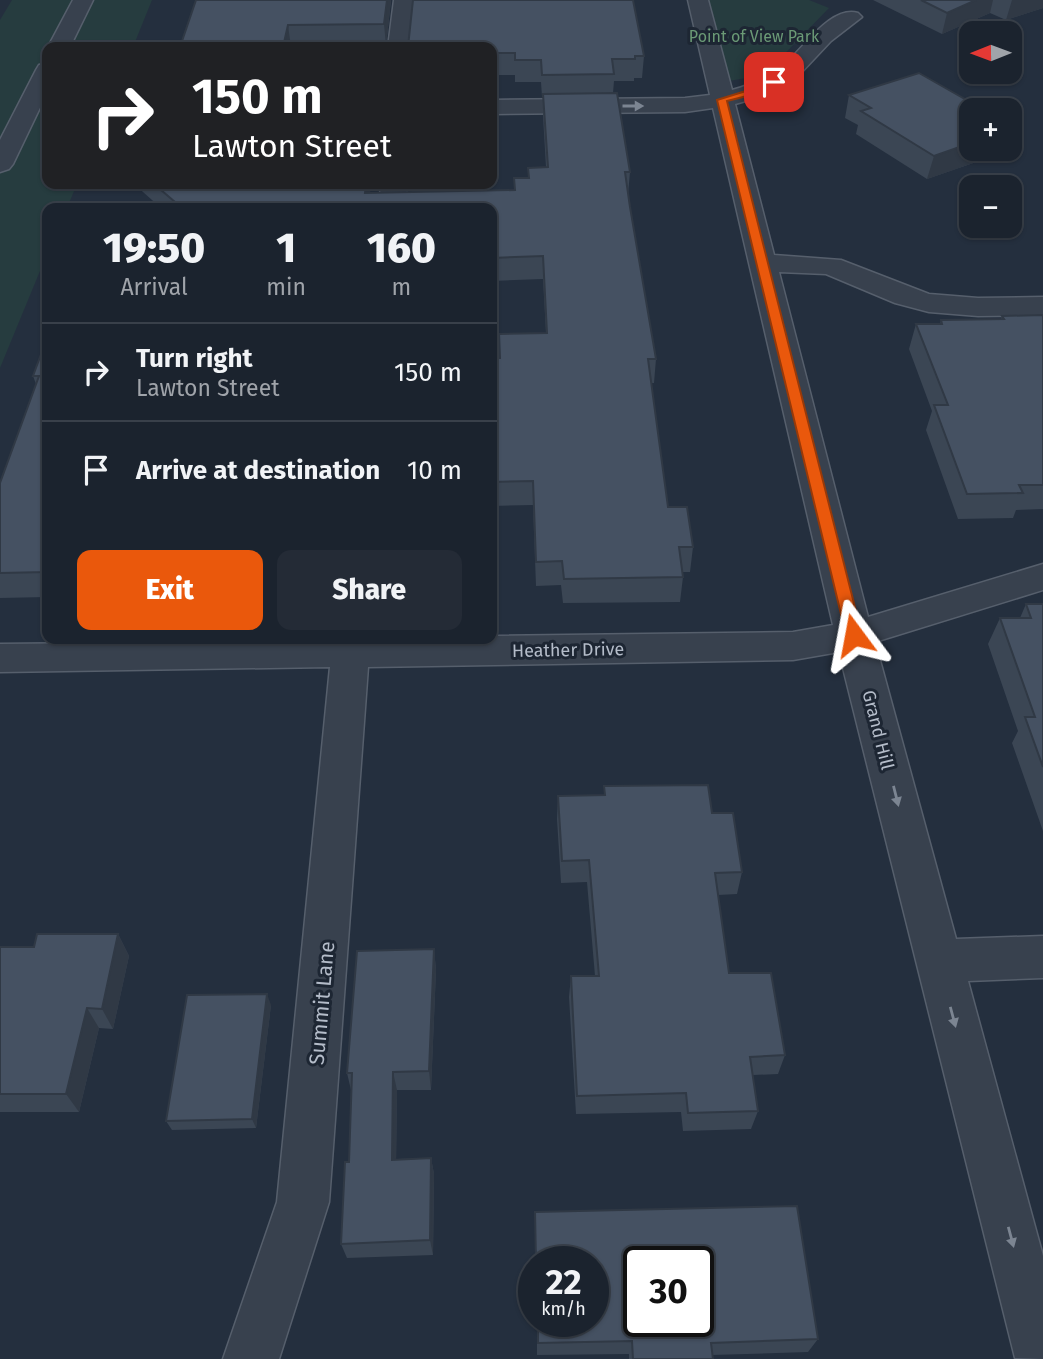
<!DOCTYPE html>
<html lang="en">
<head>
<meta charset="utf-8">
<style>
  :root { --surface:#1b232e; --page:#242b36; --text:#f1f3f6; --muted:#a0a4aa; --line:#39404a; --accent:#ea580c }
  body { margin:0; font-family:"Fira Sans",sans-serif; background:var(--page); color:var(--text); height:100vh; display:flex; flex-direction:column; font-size:26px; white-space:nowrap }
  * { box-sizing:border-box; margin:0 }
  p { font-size:23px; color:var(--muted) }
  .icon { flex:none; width:38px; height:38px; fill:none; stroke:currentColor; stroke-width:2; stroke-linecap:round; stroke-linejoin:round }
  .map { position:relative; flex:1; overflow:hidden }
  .sheet { position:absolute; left:42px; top:203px; width:455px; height:441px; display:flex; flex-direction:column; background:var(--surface); border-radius:14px; box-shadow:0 2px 5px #0004,0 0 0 2px var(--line) }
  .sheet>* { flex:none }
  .top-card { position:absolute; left:42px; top:42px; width:455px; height:147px; border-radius:14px; box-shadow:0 2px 5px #0004,0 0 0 2px var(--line); background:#202124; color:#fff; overflow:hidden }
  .needle { width:46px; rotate:269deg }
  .controls { position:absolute; left:959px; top:21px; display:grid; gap:14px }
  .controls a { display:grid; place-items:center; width:63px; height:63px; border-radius:14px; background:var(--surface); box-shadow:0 2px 5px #0004,0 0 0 2px var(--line); font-size:35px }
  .speed { position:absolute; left:518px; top:1246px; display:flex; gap:14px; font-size:35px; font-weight:700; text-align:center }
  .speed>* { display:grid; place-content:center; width:91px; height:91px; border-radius:50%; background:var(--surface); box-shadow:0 2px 5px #0004,0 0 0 2px var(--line); line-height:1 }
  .speed small { font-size:18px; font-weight:400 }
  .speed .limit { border:4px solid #111; border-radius:10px; background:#fff; color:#111 }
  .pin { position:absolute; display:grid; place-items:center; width:60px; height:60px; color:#fff; margin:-30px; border-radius:14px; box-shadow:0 4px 10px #0006 }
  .me { position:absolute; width:77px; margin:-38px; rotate:347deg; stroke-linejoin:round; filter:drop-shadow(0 0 5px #0008) }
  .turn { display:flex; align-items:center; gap:24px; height:147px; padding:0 35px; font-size:32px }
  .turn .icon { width:91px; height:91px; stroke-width:2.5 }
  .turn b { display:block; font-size:49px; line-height:60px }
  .eta { display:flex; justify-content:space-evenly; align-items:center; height:119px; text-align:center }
  .eta b { font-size:42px; font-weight:800; line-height:49px }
  .primary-button { display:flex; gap:14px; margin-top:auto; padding:14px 35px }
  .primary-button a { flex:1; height:80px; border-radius:14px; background:var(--accent); color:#fff; font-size:28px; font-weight:800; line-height:80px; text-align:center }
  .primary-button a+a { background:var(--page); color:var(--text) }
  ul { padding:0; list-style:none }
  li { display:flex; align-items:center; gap:21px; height:98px; padding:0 35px; border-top:2px solid var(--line) }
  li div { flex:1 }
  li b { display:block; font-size:26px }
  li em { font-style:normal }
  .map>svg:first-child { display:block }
</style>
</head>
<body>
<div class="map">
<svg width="1043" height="1359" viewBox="0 0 1043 1359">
  <rect width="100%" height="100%" fill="#242f3e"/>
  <!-- green -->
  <g fill="#263c3f">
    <path d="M12,0H152L133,47H47V184H77L67,208H47V254L0,368V20Z"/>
    <path d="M707,0H809L829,8L764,75L729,81Z"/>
  </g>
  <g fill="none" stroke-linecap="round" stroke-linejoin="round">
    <defs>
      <g id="minor">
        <path d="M73,0H93L70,47H48Z"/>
        <path d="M394,0H414L410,47H388Z"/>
        <path d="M688,0H708L732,90C749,86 766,77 781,67C802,52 829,5 858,13L862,17L831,41L799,75L760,97L735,104L774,255L841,260L929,294L978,298L1043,297V315L978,316L929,312L895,303L826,274L779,272L868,617L1043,564V590L875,642L956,939L1043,936V978L968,981L1043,1256V1359L1015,1358L839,652L793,660L368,667L329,1202L279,1359H223L277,1202L330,667L0,672V644L492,639V636L793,632L833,625L713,108L685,112L492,114V100L685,98L710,95Z"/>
        <path d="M47,63V93L13,164L9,169L0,172V140L36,70L39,65Z"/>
        <path d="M381,184H407L405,208H379Z"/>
      </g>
    </defs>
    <!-- minor casing -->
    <use href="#minor" stroke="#565f6c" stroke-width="3"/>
    <!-- minor -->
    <use href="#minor" fill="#38414e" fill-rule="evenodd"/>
  </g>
  <!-- wall -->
  <g fill="#3b4654">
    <path d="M196,0H391L386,46H291V47H180Z"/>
    <path d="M873,0H1043V8L1006,20L990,13L942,34Z"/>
    <path d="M492,47L644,56L642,78H634V81H614L613,93L630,172L628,195L656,359L654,383H651L668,507L693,547L690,572H682L683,577L680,602L563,603L561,585L536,586L533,505L492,506V358H500L546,333L543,279L492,281V208H161L134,184H371L370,193L514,190L528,178L546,167L543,116V97H542L541,82H515V75H492Z"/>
    <path d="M849,95L971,149H1009L1008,151L927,179L856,134L858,125L845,118Z"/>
    <path d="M1043,315V509L1016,510L1013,518L958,519L926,430L932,411L909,349L916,324H940L941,320L1001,319L1002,316Z"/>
    <path d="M47,338V597L0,598V483L36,384L33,376Z"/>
    <path d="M1026,604H1043V831L1012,743L1018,731L988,644L1000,618H1020Z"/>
    <path d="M604,786L712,813L742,872L737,894L718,895L729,973L785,1055L778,1074L753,1075L758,1111L751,1129L683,1131L681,1112L576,1114L569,997L571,976H595L587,882L561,883L557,819L558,796L604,795Z"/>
    <path d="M118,934L129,956L113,1029L99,1028L79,1112H0V947H34Z"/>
    <path d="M434,949L436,970L431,1090H397L396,1159L431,1158L434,1174L433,1255L347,1258L341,1244L349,1162L351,1090L347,1073Z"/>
    <path d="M271,1005L256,1128L172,1130L166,1121Z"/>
    <path d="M535,1212L818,1339L808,1352L712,1355L713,1359H629V1354L537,1355V1321H593V1262H535Z"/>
  </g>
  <!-- shaded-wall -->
  <g fill="#303945">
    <path d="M387,0H391L386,46L384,24Z"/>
    <path d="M976,0H993L990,13L942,34L947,13Z"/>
    <path d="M1012,0H1043V8L1006,20Z"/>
    <path d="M288,25L291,47H283Z"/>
    <path d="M1016,128L1010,147V130Z"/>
    <path d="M971,143V149H1009L1008,151L927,179L934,156Z"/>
    <path d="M366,184H371L368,208L365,193Z"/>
    <path d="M118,934L129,956L113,1029L102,1009Z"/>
    <path d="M434,949L436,970L431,1090L429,1071Z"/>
    <path d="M267,994L271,1005L256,1128L252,1119Z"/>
    <path d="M87,1008L99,1028L79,1112L66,1094Z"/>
    <path d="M393,1072L397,1090L396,1176L392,1160Z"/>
    <path d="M431,1158L434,1174L433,1255L430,1240Z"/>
  </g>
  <!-- building -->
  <g fill="#455162" stroke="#303945" stroke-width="2" fill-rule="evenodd">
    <path d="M196,0H387L384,24L288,25L283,47H180Z"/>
    <path d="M413,0H633L644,56H635V59H612L614,74L542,75L541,60H515V53H492V47H408Z"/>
    <path d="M921,0H976L947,13Z"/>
    <path d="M919,73L984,110H971V143L934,156L861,111L871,108L849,95Z"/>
    <path d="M617,93L630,172H625L630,207L656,359H648L668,507H687L693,547H679L683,577L564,579L562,561L536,562L533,481L492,482V358H500L499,334L547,333L543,256L492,258V208H182L154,184H366L365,193L515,190L514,178H529L528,168L548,167L543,94Z"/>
    <path d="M1010,125L1016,128L1010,130Z"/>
    <path d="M1043,315V485H1019L1023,493L967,494L934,405H948L916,324H942L941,320L1004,319L1002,316Z"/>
    <path d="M47,338V572L0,573V483L39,376H33Z"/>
    <path d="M1026,604H1043V767L1025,717H1035L1000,618H1031Z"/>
    <path d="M708,785L712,813H733L742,872L715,873L729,973H771L785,1055L750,1057L758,1111L688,1113L686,1093L577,1096L571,976H599L589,860L562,861L558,796L605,795L604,786Z"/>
    <path d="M37,934H118L102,1009L87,1008L66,1094H0V947H34Z"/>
    <path d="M434,949L429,1071L393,1072L392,1160L431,1158L430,1240L341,1244L345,1162H349L352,1073H347L357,951Z"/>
    <path d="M267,994L252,1119L166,1121L187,995Z"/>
    <path d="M797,1206L818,1339L711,1343L713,1359H633L632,1341L538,1343V1321H593V1262H536L535,1212ZM639,1262H698V1321H639Z"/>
  </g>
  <!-- one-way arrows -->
  <defs><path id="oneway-solid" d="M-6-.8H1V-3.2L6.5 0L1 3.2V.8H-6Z" transform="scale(1.75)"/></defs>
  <g fill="#7c8592">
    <use href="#oneway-solid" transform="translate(633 106)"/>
    <use href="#oneway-solid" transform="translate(896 796) rotate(76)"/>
    <use href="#oneway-solid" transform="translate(953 1017) rotate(75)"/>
    <use href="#oneway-solid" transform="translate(1011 1237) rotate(75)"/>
  </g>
  <!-- route -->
  <path fill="#ea580c" stroke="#983908" stroke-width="2" d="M770,80L778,82L755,94L727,101L862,635L854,641L846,635L717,100L749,90Z"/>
  <g text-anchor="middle" stroke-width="6" stroke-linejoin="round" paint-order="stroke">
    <!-- far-park labels -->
    <g font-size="16" fill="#6b9a76" stroke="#1d2633">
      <text x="754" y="42">Point of View Park</text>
    </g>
    <!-- street labels -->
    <g font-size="18" fill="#b4bcc9" stroke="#1d2633">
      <text transform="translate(568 650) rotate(-1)" y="6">Heather Drive</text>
      <text transform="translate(878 730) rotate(76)" y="6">Grand Hill</text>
    </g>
    <!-- near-street labels -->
    <g font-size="21" fill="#b4bcc9" stroke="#1d2633">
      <text transform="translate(322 1003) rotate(-85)" y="7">Summit Lane</text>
    </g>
  </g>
</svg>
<div class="controls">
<a><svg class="needle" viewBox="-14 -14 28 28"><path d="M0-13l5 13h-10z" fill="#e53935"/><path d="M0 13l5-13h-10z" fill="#a0a4aa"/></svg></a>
<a>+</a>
<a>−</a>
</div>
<div class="speed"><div>22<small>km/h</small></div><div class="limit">30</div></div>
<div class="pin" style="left:774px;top:82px;background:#d93025"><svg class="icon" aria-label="arrive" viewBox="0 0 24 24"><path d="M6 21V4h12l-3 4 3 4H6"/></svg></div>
<svg class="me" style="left:854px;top:635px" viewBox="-20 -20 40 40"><path d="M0-17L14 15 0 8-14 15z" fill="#ea580c" stroke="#fff" stroke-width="4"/></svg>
<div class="top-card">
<div class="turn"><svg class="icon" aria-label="right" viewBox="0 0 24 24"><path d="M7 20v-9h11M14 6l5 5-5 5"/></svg><div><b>150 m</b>Lawton Street</div></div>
</div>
<section class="sheet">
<div class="eta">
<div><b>19:50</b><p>Arrival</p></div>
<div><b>1</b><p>min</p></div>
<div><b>160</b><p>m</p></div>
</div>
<ul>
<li><svg class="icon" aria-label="right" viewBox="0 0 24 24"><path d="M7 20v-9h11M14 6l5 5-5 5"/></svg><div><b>Turn right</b><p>Lawton Street</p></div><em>150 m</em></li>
<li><svg class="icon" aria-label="arrive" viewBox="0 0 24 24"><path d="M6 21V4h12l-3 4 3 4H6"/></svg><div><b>Arrive at destination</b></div><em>10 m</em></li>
</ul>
<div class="primary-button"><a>Exit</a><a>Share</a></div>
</section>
</div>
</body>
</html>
